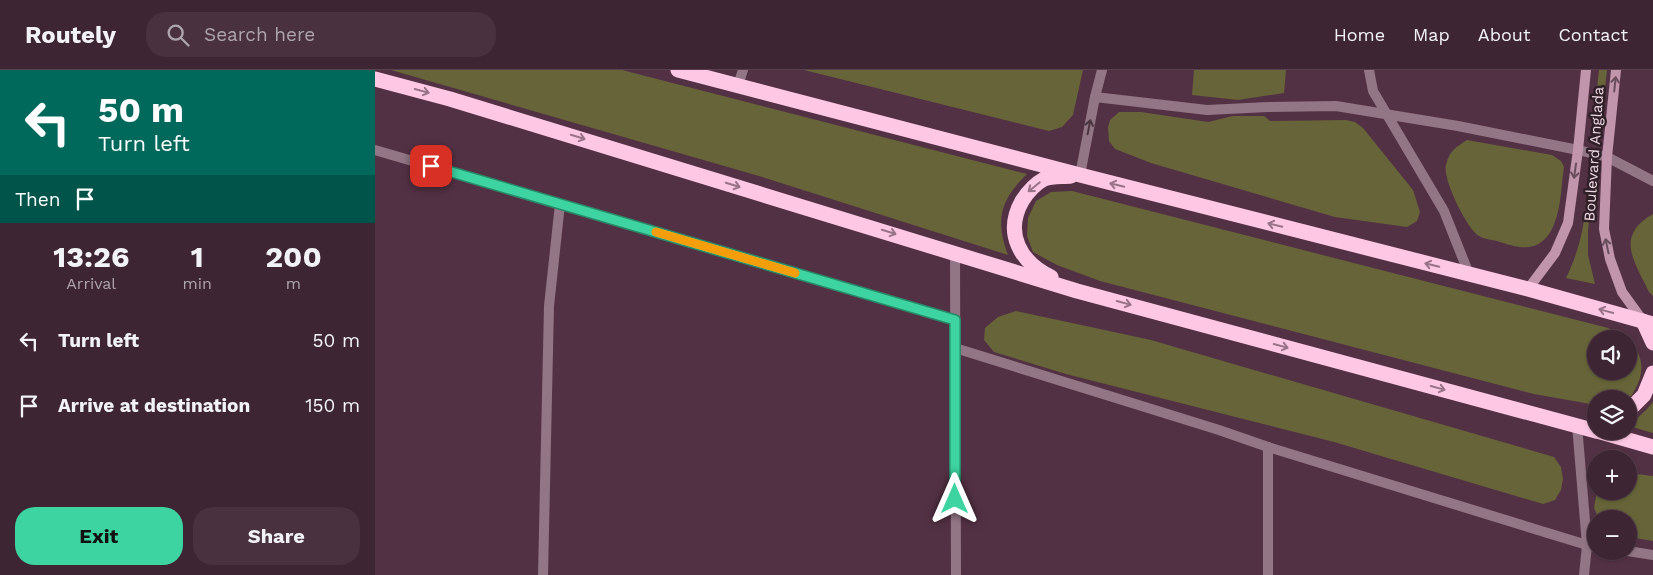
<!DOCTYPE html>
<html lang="en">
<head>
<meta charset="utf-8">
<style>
  :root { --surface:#3e2533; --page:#49313f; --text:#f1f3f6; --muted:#ada5ac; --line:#57424e; --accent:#3ed4a2 }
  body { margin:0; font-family:"Work Sans",sans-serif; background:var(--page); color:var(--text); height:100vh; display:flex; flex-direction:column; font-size:19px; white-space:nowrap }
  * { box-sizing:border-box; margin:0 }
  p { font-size:16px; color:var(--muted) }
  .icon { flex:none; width:28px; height:28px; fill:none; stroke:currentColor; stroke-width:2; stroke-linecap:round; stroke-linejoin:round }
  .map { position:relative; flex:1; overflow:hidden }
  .details { display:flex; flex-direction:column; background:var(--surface); width:375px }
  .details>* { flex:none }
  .guide { background:#00695c; color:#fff; overflow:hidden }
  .controls { position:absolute; left:1212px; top:260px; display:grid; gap:10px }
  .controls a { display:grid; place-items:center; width:50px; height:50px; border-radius:50%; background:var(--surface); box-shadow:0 1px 4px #0004,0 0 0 1px var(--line); font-size:25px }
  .pin { position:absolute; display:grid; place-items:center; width:42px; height:42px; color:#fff; margin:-21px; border-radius:10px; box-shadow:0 2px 8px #0006 }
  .me { position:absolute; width:55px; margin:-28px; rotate:0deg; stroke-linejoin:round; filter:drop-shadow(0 0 4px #0008) }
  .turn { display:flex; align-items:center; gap:18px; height:105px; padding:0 15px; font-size:22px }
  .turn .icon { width:65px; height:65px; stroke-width:2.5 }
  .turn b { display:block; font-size:35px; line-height:42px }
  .then { display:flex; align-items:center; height:48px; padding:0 15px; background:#0003; gap:10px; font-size:19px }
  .eta { display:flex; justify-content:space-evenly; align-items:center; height:85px; text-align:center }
  .eta b { font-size:30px; font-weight:700; line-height:35px }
  .primary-button { display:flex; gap:10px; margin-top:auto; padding:10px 15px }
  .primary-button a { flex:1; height:58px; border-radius:20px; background:var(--accent); color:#111; font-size:20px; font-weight:700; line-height:58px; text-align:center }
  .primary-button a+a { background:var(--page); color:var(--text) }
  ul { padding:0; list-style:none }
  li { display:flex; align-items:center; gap:15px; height:65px; padding:0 15px }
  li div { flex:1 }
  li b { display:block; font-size:19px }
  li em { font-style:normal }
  header { display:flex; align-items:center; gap:30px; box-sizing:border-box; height:70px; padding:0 25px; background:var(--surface); border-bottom:1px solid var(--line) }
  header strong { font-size:24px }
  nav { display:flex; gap:28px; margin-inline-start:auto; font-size:18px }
  .search { width:350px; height:45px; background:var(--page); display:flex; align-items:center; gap:12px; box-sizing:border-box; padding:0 18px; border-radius:20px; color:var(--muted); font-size:19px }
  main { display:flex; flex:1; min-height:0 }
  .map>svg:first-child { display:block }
</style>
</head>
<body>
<header>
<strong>Routely</strong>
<div class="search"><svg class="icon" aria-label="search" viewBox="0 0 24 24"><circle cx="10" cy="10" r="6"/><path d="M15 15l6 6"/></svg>Search here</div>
<nav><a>Home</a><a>Map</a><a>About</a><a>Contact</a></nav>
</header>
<main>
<section class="details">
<div class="guide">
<div class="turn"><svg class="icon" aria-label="left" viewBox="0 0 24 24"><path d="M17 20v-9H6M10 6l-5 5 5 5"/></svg><div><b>50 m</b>Turn left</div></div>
<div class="then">Then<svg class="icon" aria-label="arrive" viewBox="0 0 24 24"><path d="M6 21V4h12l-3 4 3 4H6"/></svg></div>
</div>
<div class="eta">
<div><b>13:26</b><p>Arrival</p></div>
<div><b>1</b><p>min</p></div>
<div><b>200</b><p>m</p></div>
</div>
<ul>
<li><svg class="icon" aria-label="left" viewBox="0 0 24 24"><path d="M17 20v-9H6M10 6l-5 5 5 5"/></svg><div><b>Turn left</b></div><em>50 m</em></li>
<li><svg class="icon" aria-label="arrive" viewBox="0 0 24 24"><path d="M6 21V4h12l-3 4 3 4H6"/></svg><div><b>Arrive at destination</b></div><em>150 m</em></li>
</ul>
<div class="primary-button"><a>Exit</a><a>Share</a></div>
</section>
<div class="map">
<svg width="1278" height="505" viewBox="0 0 1278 505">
  <rect width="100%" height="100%" fill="#533144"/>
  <!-- green -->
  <g fill="#666438">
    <path d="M16,0H247L652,104C625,130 620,150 633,185L384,106Z"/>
    <path d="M429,0H708L698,45L687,57L674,61Z"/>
    <path d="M819,0H911L909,23L863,30L817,25Z"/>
    <path d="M1224,0H1232L1226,56H1218Z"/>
    <path d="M744,42H766L833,52L858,46H889L895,51L971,50L980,52L988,58L1038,120L1045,142L1042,151L1032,157L960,147L776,93L740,79L734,71L733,57L735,50Z"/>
    <path d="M1092,70L1177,85L1186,91L1189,97C1186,118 1186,143 1176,161C1162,184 1143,178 1122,171C1117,170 1109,169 1104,166C1092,159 1067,108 1071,95C1074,81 1081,77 1092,70Z"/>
    <path d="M1214,117H1217L1213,161V185L1220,214L1191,208C1207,175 1209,152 1214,117Z"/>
    <path d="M697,121L1233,258L1253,269H1221V301H1254V269C1272,290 1269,308 1254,329H1221V335L1159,324L725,211L682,195L658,182L652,166L653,148L661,131L676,122Z"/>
    <path d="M1278,144V226L1274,222C1260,192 1239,166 1278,144Z"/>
    <path d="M641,241L776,270L1179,387L1186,397L1188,409L1186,420L1180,430L1168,434L959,372L691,304L619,282L609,270L610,258L623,247Z"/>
    <path d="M1278,332V363L1254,356L1272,339Z"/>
    <path d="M1254,403L1278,406V471L1254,467V449H1224L1219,438L1222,421H1254Z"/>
  </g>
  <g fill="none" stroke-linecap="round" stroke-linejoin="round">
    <!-- lane -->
    <g stroke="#927685" stroke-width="10">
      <path d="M994,0L998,21L1069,141L1094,204"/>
      <path d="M363,15L368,0"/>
      <path d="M0,80L580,250"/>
      <path d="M705,105L720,27L727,0"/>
      <path d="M168,505L174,236L185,134"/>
    </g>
    <!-- street -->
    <g stroke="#927685" stroke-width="10">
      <path d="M720,27L832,40L893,37L961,36L1083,56L1203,80L1232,87L1278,111"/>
      <path d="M580,183L581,505"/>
      <path d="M580,278L844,360L893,377L1212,475L1221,477"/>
      <path d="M1202,355L1212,475L1209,505"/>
      <path d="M1253,481L1278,485"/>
      <path d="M893,505V377"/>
    </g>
    <!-- secondary -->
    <g stroke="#c195ac" stroke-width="10">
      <path d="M1241,0L1232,87L1229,159L1235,189L1247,222L1268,251"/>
      <path d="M1153,219L1180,183L1193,153L1203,80L1211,0"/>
    </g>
    <!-- highway -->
    <g stroke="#fec7e4" stroke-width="15">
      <path d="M303,0L705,105L1153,219L1278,254"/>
      <path d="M0,9L75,29L702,221L1221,361"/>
      <path d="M676,207C645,192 629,163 647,131C652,123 660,114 669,109C676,106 688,107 696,106"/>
      <path d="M1268,251L1278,273"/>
      <path d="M1254,340L1269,325L1278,303"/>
      <path d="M1222,361L1278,377"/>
    </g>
  </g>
  <!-- one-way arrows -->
  <defs><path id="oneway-shaft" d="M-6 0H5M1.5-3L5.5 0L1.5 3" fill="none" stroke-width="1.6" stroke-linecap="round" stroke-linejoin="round" transform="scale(1.25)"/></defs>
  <g stroke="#694e5c">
    <use href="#oneway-shaft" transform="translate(1240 14) rotate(-84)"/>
    <use href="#oneway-shaft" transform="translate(1200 101) rotate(98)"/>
    <use href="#oneway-shaft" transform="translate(1232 176) rotate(-102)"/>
  </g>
  <g stroke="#967386">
    <use href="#oneway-shaft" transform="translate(47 21) rotate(15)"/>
    <use href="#oneway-shaft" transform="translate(203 67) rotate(17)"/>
    <use href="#oneway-shaft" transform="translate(358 115) rotate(17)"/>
    <use href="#oneway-shaft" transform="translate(742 115) rotate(-166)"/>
    <use href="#oneway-shaft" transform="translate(659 117) rotate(141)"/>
    <use href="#oneway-shaft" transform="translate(900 155) rotate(-166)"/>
    <use href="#oneway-shaft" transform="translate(514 162) rotate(17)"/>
    <use href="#oneway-shaft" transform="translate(1057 195) rotate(-166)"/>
    <use href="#oneway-shaft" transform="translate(749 233) rotate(15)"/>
    <use href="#oneway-shaft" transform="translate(1231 241) rotate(-165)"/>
    <use href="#oneway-shaft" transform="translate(906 276) rotate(15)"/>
    <use href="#oneway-shaft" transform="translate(1063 318) rotate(15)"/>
  </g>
  <use stroke="#48353e" href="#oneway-shaft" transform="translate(714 57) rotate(-79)"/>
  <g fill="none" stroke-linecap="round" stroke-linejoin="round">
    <defs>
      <path id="route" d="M56,96L580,250V429"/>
    </defs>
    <!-- route casing -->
    <use href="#route" stroke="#288a69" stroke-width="12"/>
    <!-- route -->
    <use href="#route" stroke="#3ed4a2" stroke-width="9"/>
    <!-- slow -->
    <path stroke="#f59e0b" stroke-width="9" d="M281,162L420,203"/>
  </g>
  <g text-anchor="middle" stroke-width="5" stroke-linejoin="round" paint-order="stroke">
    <!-- street labels -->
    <g font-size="15" fill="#eed8e3" stroke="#2f1f27">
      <text transform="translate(1219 84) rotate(-86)" y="5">Boulevard Anglada</text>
    </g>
  </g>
</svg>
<div class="controls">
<a><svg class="icon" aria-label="sound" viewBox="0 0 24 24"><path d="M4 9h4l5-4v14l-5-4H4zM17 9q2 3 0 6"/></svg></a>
<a><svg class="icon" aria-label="layers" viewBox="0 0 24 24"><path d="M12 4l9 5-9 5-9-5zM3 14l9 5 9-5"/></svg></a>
<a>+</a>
<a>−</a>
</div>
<div class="pin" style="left:56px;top:96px;background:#d93025"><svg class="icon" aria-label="arrive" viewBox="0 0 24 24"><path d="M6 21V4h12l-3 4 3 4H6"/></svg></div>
<svg class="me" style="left:580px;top:429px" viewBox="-20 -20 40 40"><path d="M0-17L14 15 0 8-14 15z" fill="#3ed4a2" stroke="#fff" stroke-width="4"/></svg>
</div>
</main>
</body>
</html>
